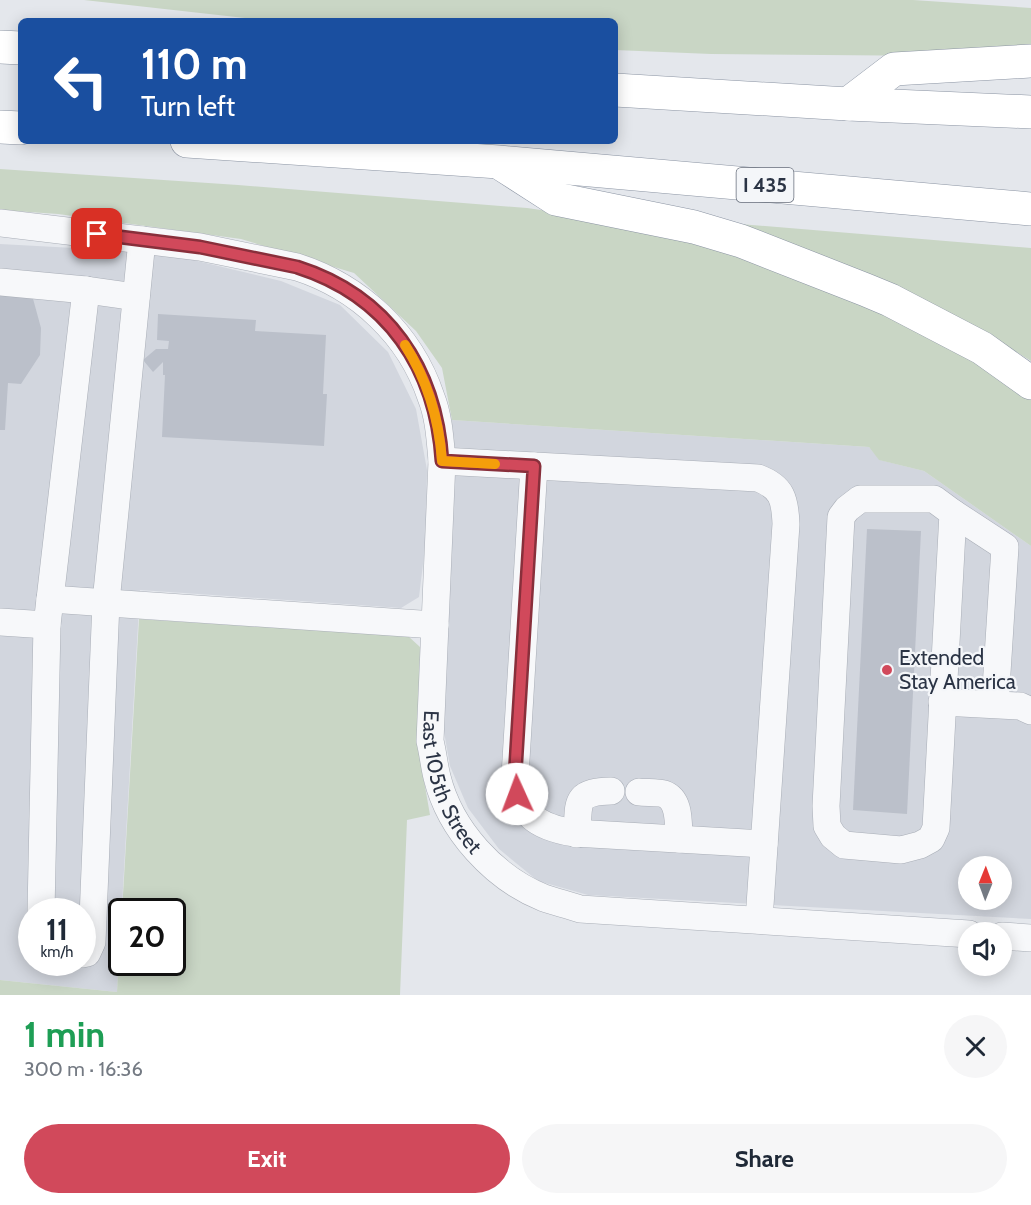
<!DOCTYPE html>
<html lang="en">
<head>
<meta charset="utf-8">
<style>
  :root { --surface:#fff; --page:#f6f6f7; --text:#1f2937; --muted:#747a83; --accent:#d1495b }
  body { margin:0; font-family:Cabin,sans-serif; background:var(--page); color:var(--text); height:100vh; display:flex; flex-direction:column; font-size:22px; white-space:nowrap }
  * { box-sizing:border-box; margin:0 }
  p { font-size:20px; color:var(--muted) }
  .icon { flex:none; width:33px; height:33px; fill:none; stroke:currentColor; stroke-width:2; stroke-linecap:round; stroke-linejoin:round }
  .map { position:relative; height:995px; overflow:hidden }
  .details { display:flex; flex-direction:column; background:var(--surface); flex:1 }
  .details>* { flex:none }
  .hud { position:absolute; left:18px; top:18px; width:600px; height:126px; border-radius:9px; box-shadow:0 3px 15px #0003; background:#1a4fa0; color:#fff; overflow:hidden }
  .needle { width:39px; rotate:1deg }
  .buttons { position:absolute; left:958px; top:856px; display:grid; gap:12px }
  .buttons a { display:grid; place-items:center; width:54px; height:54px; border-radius:50%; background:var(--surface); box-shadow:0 3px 15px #0003; font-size:30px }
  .speed { position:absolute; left:18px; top:898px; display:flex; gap:12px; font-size:30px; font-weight:700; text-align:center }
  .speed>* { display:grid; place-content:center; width:78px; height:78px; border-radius:50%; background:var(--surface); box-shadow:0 3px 15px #0003; line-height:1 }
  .speed small { font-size:15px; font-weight:400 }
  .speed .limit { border:3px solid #111; border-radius:9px; background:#fff; color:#111 }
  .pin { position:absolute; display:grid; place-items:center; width:51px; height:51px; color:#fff; margin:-26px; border-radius:12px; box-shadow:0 3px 9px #0006 }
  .me { position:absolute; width:66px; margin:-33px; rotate:358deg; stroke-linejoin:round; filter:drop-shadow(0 0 4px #0008) }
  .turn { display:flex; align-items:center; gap:21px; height:126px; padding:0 24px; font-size:27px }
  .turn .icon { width:78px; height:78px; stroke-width:2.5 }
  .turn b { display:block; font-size:42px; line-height:51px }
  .round { display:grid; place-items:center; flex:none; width:63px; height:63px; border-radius:32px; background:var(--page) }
  .overview { display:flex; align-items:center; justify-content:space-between; height:102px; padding:0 24px }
  h1 { font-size:36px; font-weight:700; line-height:45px; color:#1e9e55 }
  .cta { display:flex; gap:12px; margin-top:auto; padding:12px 24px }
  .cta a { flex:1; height:69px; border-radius:36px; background:var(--accent); color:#fff; font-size:24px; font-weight:700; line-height:69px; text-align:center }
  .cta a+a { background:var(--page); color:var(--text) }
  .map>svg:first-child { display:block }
</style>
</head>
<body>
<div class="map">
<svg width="1031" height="995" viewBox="0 0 1031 995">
  <rect width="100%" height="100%" fill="#e4e7ec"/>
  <!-- built -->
  <g fill="#d2d6de" fill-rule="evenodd">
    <path d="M0,244L111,250L189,259L281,281L340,305L388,352L416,409L427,470L426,539L419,597L401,608L140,590L117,992L0,980ZM32,912H82V963H32Z"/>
    <path d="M452,420L869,447L880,460L924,471L1031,546V919L588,895L538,881L499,849L468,808L450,766L443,726ZM969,867H1002V900H969Z"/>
  </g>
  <!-- green -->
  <g fill="#c9d6c5">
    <path d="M84,0H913L1031,8V47L946,56L711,54L615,50V21H272Z"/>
    <path d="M0,169L238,185L527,208L583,216L706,246L861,300L1006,376L1031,400V546L924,471L879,460L869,447L452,420L442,368L416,331L354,273L241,239L58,214L0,210Z"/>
    <path d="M715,222L1031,248V361L1007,346Z"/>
    <path d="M139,619L408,636L420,647L418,746L430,815L407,820L400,995H0V980L117,992L121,917L122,963H172V912H122Z"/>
  </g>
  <!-- building -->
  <g fill="#bbc0ca">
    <path d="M0,293L32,295L41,328L40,355L21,384L8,383L5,430H0Z"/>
    <path d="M158,314L256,320L255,331L326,335L323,394H327L324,446L162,437L165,375H163V362L153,372L143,360L156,349H168L169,341L157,340Z"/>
    <path d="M867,529L921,531L907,814L853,810Z"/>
  </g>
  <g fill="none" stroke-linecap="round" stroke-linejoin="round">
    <defs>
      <g id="minor">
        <path id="s1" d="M0,223L200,247L297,267C359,287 410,334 431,397C439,417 440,439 442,461L430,741C433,753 434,765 437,777C450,830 494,878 544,898C556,902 568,905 580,909L969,934"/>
        <path d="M0,282L86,290L136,297"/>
        <path d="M442,461L758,478C782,487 785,499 786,524L759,920"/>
        <path d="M534,466L515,776C519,815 537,827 574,833L764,844"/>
        <path d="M860,499H934L953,513L936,828L931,839L920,845L901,850L844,845L833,836L827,826L826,806L841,517L847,509Z"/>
        <path d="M953,513L1005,547L995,704"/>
        <path d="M50,599L435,625"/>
        <path d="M0,622L47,625"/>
        <path d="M942,702L1020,706L1031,711"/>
        <path d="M639,792C646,793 657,792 664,794C681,800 678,825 679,839"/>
        <path d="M577,834C579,802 574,792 611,791"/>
        <path d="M41,912L47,625L86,290"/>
        <path d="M1002,936L1031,938"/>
        <path d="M82,954L87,953L92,942L106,602L142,240"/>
      </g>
      <g id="highway">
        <path d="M0,47L21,48"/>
        <path d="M615,90L848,104L1031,112"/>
        <path d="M848,104L894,69L1031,61"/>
        <path d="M0,127L21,128"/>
        <path d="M187,141L499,162L1031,209"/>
        <path d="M503,165L556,199L694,227L741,241L866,290L890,300L982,348L1031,383"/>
      </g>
    </defs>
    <!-- minor casing -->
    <use href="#minor" stroke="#a9aeb7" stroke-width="28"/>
    <!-- highway casing -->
    <use href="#highway" stroke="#8b94a3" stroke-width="34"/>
    <!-- minor -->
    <use href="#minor" stroke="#f7f8fa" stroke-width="27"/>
    <!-- highway -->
    <use href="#highway" stroke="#fff" stroke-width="33"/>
  </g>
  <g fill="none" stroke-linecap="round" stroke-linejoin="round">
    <defs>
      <path id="route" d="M97,234L200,247L297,267C388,296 436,368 442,461L534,466L515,776L517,794"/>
    </defs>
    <!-- route casing -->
    <use href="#route" stroke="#882f3b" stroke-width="15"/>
    <!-- route -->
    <use href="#route" stroke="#d1495b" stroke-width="10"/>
    <!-- slow -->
    <path stroke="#f59e0b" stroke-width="10" d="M405,345C428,381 439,418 442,461L495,464"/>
  </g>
  <!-- markers -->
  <circle fill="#d1495b" stroke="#f4f6f9" stroke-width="2" cx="887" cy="670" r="6"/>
  <g text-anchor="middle" stroke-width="4.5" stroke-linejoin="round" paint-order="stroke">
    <!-- shield labels -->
    <rect fill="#f4f6f9" stroke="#676e7b" stroke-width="1.5" x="736.5" y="168" width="57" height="34" rx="4.5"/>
    <g font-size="20" font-weight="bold" fill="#2b3445">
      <text x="765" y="192">I 435</text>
    </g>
    <!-- poi labels -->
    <g font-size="21" fill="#2b3445" stroke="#f4f6f9" text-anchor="start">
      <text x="899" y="665">Extended<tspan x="899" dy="24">Stay America</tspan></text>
    </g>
    <!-- street labels -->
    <g font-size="21" fill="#2b3445" stroke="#f4f6f9">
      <text dy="7" stroke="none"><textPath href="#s1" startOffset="885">East 105th Street</textPath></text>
    </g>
  </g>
</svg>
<div class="buttons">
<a><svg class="needle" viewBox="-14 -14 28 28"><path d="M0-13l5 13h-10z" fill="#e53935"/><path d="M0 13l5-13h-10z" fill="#747a83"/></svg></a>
<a><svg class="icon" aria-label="sound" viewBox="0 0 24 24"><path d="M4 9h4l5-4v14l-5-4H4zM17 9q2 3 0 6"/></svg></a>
</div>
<div class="speed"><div>11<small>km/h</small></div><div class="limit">20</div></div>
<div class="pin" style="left:97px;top:234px;background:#d93025"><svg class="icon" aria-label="arrive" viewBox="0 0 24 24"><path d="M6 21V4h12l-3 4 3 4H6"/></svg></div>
<svg class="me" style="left:517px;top:794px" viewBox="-20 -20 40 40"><circle r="19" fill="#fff"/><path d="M0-13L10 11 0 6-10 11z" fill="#d1495b"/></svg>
<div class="hud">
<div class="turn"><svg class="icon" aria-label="left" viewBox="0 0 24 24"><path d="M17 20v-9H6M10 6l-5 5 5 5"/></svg><div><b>110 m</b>Turn left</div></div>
</div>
</div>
<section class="details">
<div class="overview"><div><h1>1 min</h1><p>300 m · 16:36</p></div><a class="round"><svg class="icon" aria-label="close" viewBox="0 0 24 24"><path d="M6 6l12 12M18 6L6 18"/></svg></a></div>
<div class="cta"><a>Exit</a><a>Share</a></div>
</section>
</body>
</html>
